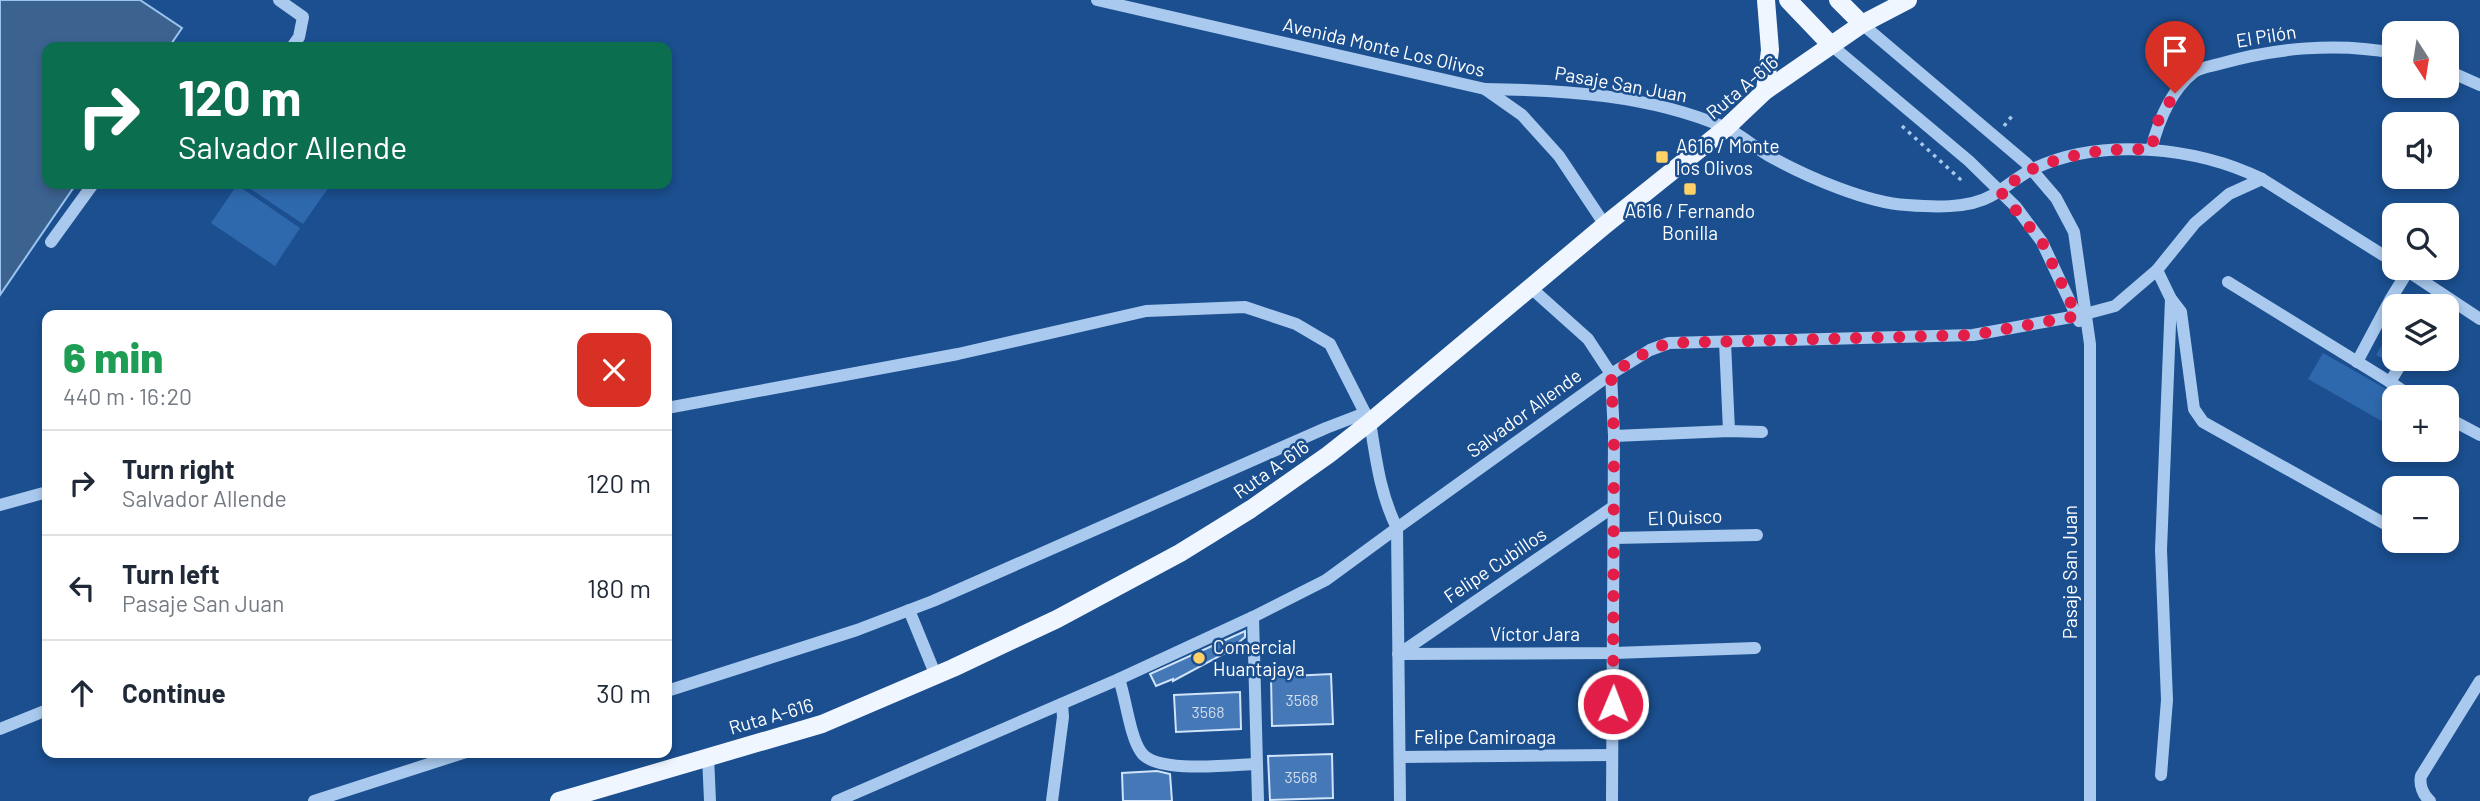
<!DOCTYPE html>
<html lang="en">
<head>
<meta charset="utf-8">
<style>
  :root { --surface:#fff; --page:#f6f6f7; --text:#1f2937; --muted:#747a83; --line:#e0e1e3 }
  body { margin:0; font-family:Barlow,sans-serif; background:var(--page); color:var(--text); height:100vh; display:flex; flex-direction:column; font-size:26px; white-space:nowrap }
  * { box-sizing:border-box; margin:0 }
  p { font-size:23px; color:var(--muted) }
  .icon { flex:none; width:38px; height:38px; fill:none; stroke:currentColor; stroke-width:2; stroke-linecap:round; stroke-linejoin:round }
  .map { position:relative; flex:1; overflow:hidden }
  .side { position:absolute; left:42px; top:310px; width:630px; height:448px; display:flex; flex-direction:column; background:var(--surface); border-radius:14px; box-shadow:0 4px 10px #0003 }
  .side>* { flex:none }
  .guide { position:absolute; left:42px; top:42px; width:630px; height:147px; border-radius:14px; box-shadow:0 4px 10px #0003; background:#0b6e4f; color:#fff; overflow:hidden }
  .needle { width:46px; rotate:168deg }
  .controls { position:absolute; left:2382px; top:21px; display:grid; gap:14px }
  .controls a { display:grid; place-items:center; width:77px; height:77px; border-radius:14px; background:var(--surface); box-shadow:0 4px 10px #0003; font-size:35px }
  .pin { position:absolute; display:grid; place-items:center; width:60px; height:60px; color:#fff; margin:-72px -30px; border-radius:50% 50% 50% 0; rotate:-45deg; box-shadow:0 0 7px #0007 }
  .pin .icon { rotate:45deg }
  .me { position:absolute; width:77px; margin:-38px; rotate:1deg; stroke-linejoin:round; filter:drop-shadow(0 0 5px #0008) }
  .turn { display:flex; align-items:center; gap:24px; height:147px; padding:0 21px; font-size:32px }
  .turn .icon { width:91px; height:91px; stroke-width:2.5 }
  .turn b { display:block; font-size:49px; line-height:60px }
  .round { display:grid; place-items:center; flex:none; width:74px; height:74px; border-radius:14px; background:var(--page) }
  .summary { display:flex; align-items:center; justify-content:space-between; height:119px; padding:0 21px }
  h1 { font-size:42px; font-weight:800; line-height:52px; color:#1e9e55 }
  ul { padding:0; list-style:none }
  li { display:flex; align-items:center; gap:21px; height:105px; padding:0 21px; border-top:2px solid var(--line) }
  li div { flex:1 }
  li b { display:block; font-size:26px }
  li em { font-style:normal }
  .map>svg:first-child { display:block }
</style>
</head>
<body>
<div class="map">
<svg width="2480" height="801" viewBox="0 0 2480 801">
  <rect width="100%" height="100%" fill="#1b4f8f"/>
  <!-- green -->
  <g fill="#2e69ad">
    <path d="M243,184H325L329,187L303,224Z"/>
    <path d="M237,185L300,228L275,266L211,223Z"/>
    <path d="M2394,325V354L2389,362L2376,355Z"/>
    <path d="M2323,353L2400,397H2394V428L2308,379Z"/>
  </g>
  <!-- water -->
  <path fill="#3c6290" stroke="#9cc4f0" stroke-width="2" d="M0,0H140L182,28L169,47H47V184H76L0,295Z"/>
  <!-- building -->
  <g fill="#4478b7" stroke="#cfe3fa" stroke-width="2">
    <path d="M1245,631V637L1229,651L1173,681V679L1156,686L1150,674Z"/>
    <path d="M1331,674L1333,724L1272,726L1271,677Z"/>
    <path d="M1240,692L1241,729L1176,732L1174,695Z"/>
    <path d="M1332,754L1333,798L1270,800L1268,756Z"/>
    <path d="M1157,771L1170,774L1172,801H1123L1122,773Z"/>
  </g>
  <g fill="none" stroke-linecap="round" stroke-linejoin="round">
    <!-- path -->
    <g stroke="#a9c9ee" stroke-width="3.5" stroke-dasharray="3.5 5" stroke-linecap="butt">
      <path d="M1902,126L1960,179L1963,175"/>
      <path d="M2004,126L2012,116"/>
    </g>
    <!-- minor -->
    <g stroke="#a9c9ee" stroke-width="12">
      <path d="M279,0L303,17L299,37L292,47"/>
      <path d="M1097,0L1485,89L1522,115L1559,156L1605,225"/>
      <path d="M1862,24L2026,163L2056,198L2074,232L2090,344V801"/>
      <path d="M1831,45L1969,161L2016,207L2042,242L2079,321"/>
      <path d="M2446,70L2480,85"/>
      <path d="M1485,89C1565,90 1649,95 1724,127C1741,134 1756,149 1773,158C1808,177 1867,203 1907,205C1932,207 1968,209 1991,196C2006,188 2019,175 2035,168C2102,137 2197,147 2262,179L2394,262"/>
      <path d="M2151,150C2158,122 2170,91 2194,72C2201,67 2212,66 2219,64C2275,48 2337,42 2394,53"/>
      <path d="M2262,179L2229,194L2195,223L2157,270L2171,299L2181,312L2194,409L2203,422L2394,529"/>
      <path d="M51,242L93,184"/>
      <path d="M2403,268L2480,319"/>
      <path d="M2228,282L2390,382L2412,397"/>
      <path d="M1531,288L1588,339L1611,374L1614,436L1612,801"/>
      <path d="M2085,314L2115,306L2157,270"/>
      <path d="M1725,342L1729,431"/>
      <path d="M2357,362L2390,300L2408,271"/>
      <path d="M2390,382L2404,359"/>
      <path d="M667,408L958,354L1146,311L1245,307L1296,324L1330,344L1365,413"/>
      <path d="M2446,417L2480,435"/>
      <path d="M1614,436L1729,431L1762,432"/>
      <path d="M0,505L47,492"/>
      <path d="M1614,538L1757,535"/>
      <path d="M909,610L936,676"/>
      <path d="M1253,617L1258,801"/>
      <path d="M1398,654L1614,653L1755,648"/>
      <path d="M1399,654L1613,507"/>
      <path d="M1119,679C1126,699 1130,737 1141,752C1155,774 1231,765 1256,764"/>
      <path d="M667,691L857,630L933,601L1326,428L1365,413L1370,422C1376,459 1380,494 1397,528L1326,580L1253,617L1119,679L837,801"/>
      <path d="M0,729L47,710"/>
      <path d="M708,756L710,801"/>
      <path d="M1400,757L1612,755"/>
      <path d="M2161,775L2167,700L2161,550L2171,299"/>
      <path d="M314,801L466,752"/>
      <path d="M1052,801L1063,717L1062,704"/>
      <path d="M1400,801L1397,528L1611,374L1650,350L1669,343L1973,335L2077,316"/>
      <path d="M2430,801C2423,795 2419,785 2421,776L2480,681"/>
    </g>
    <!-- major -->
    <g stroke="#f0f6ff" stroke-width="18">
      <path d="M1788,0L1831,45"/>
      <path d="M1838,0L1862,24"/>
      <path d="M1765,91L1770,50L1766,0"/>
      <path d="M559,801L822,724L953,668L1057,619L1180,553L1251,509L1328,455L1370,422L1605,225L1726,128L1765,91L1862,24L1908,0"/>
    </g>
  </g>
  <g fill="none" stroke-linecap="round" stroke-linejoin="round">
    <!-- route -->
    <path stroke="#e11d48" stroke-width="12" stroke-dasharray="0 21.6" d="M1613,704L1614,436L1611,374L1650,350L1669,343L1973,335L2077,316L2042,242L2000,191C2012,183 2024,172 2037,167C2073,153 2112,147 2151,150L2158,121L2175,93"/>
  </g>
  <!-- markers -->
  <g fill="#ffd166" stroke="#1b4f8f" stroke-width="2.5">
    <rect x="1655" y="150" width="14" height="14" rx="3.5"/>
    <rect x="1683" y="182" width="14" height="14" rx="3.5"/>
    <circle cx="1199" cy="658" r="7"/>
  </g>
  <g text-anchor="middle" stroke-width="5" stroke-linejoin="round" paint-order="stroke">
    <!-- number labels -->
    <g font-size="16" fill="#d0dded">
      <text x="1302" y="706">3568</text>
      <text x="1208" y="718">3568</text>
      <text x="1301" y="783">3568</text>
    </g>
    <!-- street labels -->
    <g font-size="19" fill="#fff" stroke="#1b4f8f">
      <text transform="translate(2266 36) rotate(-9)" y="7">El Pilón</text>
      <text transform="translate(1384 47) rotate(13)" y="7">Avenida Monte Los Olivos</text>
      <text transform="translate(1621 84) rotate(10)" y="7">Pasaje San Juan</text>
      <text transform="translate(1742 87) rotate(-40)" y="7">Ruta A-616</text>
      <text transform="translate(1524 413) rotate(-36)" y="7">Salvador Allende</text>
      <text transform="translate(1271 469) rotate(-35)" y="7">Ruta A-616</text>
      <text transform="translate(1685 517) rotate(-2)" y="7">El Quisco</text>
      <text transform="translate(1495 565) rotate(-34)" y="7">Felipe Cubillos</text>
      <text transform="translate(2070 572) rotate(-90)" y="7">Pasaje San Juan</text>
      <text x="1535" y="641">Víctor Jara</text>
      <text transform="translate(771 716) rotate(-16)" y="7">Ruta A-616</text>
      <text x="1485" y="744">Felipe Camiroaga</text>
    </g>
    <!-- poi labels -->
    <g font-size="19" fill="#fff" stroke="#1b4f8f" text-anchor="start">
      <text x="1676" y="153">A616 / Monte<tspan x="1676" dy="22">los Olivos</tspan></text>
      <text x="1690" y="218" text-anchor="middle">A616 / Fernando<tspan x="1690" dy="22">Bonilla</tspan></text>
      <text x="1213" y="654">Comercial<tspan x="1213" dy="22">Huantajaya</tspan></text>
    </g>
  </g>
</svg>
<div class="controls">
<a><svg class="needle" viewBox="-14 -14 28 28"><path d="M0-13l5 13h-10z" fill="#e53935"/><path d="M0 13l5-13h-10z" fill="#747a83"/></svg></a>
<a><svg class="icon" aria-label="sound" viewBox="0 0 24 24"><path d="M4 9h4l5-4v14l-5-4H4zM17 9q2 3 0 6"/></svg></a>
<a><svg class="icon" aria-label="search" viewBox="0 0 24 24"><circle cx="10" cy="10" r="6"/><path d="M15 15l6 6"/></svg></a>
<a><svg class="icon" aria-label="layers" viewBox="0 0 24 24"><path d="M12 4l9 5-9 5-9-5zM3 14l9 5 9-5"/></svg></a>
<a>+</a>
<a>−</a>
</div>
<div class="pin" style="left:2175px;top:93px;background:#d93025"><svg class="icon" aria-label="arrive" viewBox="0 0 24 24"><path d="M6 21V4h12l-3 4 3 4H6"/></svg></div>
<svg class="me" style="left:1613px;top:704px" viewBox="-20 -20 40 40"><circle r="17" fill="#e11d48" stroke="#fff" stroke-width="3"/><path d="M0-11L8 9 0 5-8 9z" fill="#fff"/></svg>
<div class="guide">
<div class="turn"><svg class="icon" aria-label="right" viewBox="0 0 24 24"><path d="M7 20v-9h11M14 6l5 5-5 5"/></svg><div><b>120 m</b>Salvador Allende</div></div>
</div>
<section class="side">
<div class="summary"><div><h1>6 min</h1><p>440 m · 16:20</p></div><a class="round" style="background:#d93025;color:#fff"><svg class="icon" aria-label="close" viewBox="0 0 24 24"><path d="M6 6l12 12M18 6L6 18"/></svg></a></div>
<ul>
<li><svg class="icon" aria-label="right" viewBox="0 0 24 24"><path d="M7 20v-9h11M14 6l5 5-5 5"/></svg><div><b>Turn right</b><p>Salvador Allende</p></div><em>120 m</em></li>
<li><svg class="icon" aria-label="left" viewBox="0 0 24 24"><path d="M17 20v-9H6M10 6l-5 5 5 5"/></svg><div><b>Turn left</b><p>Pasaje San Juan</p></div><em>180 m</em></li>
<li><svg class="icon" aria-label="ahead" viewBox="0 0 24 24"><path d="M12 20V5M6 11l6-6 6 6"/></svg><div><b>Continue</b></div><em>30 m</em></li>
</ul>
</section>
</div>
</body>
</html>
